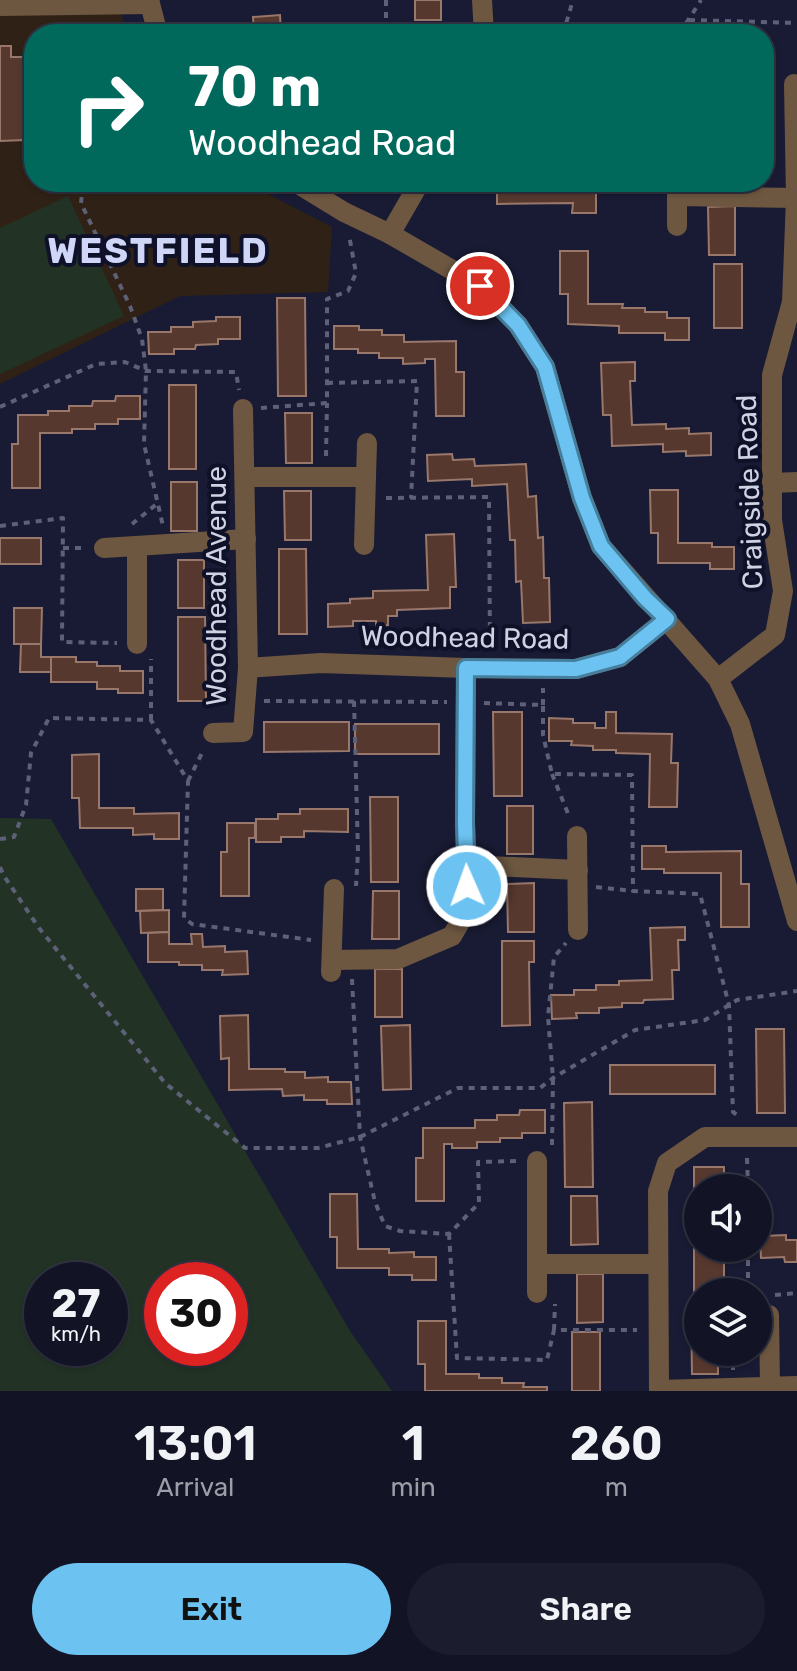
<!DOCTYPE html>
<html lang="en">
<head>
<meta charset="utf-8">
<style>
  :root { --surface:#121426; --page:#1b1d2e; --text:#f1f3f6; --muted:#9c9ea7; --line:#313343; --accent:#6cc3f2 }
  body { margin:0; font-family:Rubik,sans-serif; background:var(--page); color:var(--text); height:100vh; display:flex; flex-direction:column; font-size:30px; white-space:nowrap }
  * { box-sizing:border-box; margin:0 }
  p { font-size:26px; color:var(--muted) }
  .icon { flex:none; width:44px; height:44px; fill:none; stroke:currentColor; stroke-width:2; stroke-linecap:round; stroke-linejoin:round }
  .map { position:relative; height:1391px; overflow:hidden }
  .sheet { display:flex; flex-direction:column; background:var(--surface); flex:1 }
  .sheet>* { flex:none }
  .top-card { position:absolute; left:24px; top:24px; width:750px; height:168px; border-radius:32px; box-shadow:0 2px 6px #0004,0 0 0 2px var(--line); background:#00695c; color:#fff; overflow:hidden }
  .controls { position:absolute; left:684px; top:1174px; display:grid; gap:16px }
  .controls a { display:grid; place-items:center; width:88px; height:88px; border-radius:50%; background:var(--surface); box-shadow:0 2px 6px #0004,0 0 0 2px var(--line); font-size:40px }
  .speed { position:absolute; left:24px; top:1262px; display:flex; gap:16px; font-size:40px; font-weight:700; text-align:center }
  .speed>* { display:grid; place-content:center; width:104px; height:104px; border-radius:50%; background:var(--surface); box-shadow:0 2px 6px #0004,0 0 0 2px var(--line); line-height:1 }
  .speed small { font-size:20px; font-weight:400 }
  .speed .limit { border:12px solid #d22; background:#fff; color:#111 }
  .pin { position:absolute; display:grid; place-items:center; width:68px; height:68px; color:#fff; margin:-34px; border:4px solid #fff; border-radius:50%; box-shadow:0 2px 8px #0007 }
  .me { position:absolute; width:88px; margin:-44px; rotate:358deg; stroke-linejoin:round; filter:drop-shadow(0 0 6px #0008) }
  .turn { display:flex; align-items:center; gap:28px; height:168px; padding:0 32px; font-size:36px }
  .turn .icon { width:104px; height:104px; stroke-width:2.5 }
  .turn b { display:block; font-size:56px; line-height:68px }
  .eta { display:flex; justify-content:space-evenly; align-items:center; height:136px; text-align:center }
  .eta b { font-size:48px; font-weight:600; line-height:56px }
  .cta { display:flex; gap:16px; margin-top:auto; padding:16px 32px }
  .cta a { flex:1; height:92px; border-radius:48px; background:var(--accent); color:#111; font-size:32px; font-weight:600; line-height:92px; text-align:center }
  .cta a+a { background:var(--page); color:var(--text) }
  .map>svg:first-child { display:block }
</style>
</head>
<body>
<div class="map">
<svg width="797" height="1391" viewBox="0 0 797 1391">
  <rect width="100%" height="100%" fill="#181b33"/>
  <!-- education -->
  <path fill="#302116" d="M0,0H116L128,34H34V182H245L332,227L328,292L180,296L0,384Z"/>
  <!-- green -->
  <g fill="#223325" fill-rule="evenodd">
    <path d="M68,196L124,316L0,374V228Z"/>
    <path d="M0,818L51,819L350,1331L392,1391H0ZM42,1280H110V1348H42ZM162,1280H230V1348H162Z"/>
  </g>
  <!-- building -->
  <g fill="#57382e" stroke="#99776b" stroke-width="2">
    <rect x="415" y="0" width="26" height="20"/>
    <path d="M280,15L281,34H254L253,17Z"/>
    <rect x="414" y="29" width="28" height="5"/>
    <path d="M0,46H11V57H34V157H24V140L0,141Z"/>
    <path d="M497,182H551V185H573V190H596V213H572L573,203L497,204Z"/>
    <path d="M735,206V255H709L708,207Z"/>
    <path d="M560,251H588V304H623L622,308H645V312H667V318H689V340H665V333H619V326L568,324V294H560Z"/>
    <rect x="714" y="264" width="28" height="64"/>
    <path d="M277,298H305L306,396H278Z"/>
    <path d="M216,317H240V339H218V344L196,345L195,349H174V354H149L148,332H171V327H193V322L216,321Z"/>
    <path d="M334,326H359V330H382V335H404V342L456,341V372H464V416H436L435,359H425V363L403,364V358H379V353H358V349H334Z"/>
    <path d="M635,362V381H630L632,425L666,424V429L689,428V434L711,433V455L686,456V451L663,452V444L612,446L611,415H603L601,363Z"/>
    <rect x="169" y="385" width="27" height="84"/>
    <path d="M116,396H140V419H118V424H95V429H72V433H40V488H12V444H18V415H48V411H69V406H92L93,401H115Z"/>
    <path d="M285,413H312V463H286Z"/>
    <path d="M452,454L453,460L474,459L475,466L526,464L528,497L536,496L538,538L543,537L544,578H549L550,622L523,623L521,581L516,582L515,540H510L507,484L472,486V479L428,481L427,455Z"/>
    <rect x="171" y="482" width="26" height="49"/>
    <path d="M650,490H678V543H712V547H734V569H710V563H658V533H651Z"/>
    <path d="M284,491H311V540H285Z"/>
    <path d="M454,534L456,587H450V608L397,610V616H388V625L376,626V621H353V626L328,627V604L350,603V599L373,598V591L428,590L426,535Z"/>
    <rect x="0" y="538" width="41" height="26"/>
    <path d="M279,549H306L307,634H279Z"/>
    <rect x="178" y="560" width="26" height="48"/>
    <path d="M14,608H42L41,644H14Z"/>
    <path d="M178,617H205L206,701H178Z"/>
    <path d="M21,644H41V657H51V672H20Z"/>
    <path d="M51,657H76V662H97V666H120V671H143V693H118V689H97V682H51Z"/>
    <path d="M493,712H522V796H494Z"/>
    <path d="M606,712H616V733L672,734L671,763H678L677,807H649L650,754L616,753V750H593V746L571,745L572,741H549V718L573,719V723H595V728H606Z"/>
    <path d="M264,722H349V751L264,752Z"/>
    <rect x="355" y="724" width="84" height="30"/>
    <path d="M99,754V808H134V814L179,813V839H154V834L133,835V828H80L79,798H72V755Z"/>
    <path d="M370,797H398V882H371Z"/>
    <rect x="507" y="806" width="26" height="48"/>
    <path d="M300,809H348V832L304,831V837H281V842H256V819H278V814H300Z"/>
    <path d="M227,823H255V838H249V896H221V852H227Z"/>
    <path d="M642,846H666V852L741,851V884H749V927H721V873H664V869H642Z"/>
    <path d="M534,883V932H508L507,884Z"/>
    <path d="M136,889H163V910L136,911Z"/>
    <path d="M373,891H399V939H372Z"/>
    <path d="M169,910V932L141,933L140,911Z"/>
    <path d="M685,927V940H678L679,970H672L673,999L644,1000L643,1003H622V1007L599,1008V1013H576L577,1018L552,1019L551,995H574V990H596V985H619V981L652,980L650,928Z"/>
    <path d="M169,932V944H192L191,934H202L203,947L225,946V952L247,951L248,974L222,975L223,970H202V965H179V962H148V933Z"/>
    <path d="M502,941H534V962H529L530,1025L502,1026Z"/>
    <rect x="375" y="969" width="27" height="48"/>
    <path d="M248,1015L249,1069H285V1072H305V1078L328,1077V1082H351L352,1104H327V1100H304V1095L283,1096L282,1089L229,1090V1058L221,1059L220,1016Z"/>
    <path d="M410,1025L411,1089L383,1090L381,1026Z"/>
    <path d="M756,1029H784L785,1113H757Z"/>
    <rect x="610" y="1065" width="105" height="29"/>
    <path d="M592,1102L593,1187H565L564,1103Z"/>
    <path d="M520,1110H545V1133H522V1138H500V1142H477V1148H452V1144H444V1201H416V1158H423V1128H475V1120H497V1115H519Z"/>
    <path d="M694,1167H724V1188H698V1248H724V1292L694,1293Z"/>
    <path d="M330,1194H357L358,1249H389V1253L414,1252V1257H436V1280H412V1275H389V1268H337V1237H330Z"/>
    <path d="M571,1196H597L598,1244L571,1245Z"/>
    <path d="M786,1235V1240H797V1262H785L784,1257L761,1258L760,1236Z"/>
    <path d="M577,1274H603V1322L577,1323Z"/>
    <path d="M691,1307H698V1352H718V1374H692Z"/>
    <path d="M418,1321H446V1374H479V1378H502V1383H524L523,1387H547V1391H425V1364H418Z"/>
    <rect x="572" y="1332" width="28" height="59"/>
  </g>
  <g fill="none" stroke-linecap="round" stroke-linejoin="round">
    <!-- path -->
    <g stroke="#5d6076" stroke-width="4" stroke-dasharray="6 6" stroke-linecap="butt">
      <path d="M386,0V34"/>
      <path d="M689,20L797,23"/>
      <path d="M563,34L573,0"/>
      <path d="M681,34C683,26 696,9 701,0"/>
      <path d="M83,185L81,203L130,306L142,339L146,371L144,444L163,526"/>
      <path d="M327,383L417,381L411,498"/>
      <path d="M0,407L96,364L125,362L146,371L236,372L239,390"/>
      <path d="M261,408L327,403V299L348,291L356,273L349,235"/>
      <path d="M326,456L327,403"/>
      <path d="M386,498L489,497L490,649"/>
      <path d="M132,524L158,503"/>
      <path d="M0,526L63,518L62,642L117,643"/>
      <path d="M63,548H84"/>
      <path d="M264,701L447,702"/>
      <path d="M354,701L358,852L356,886"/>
      <path d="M484,703L543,705V735L552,774L632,775L633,891L700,894L729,1005L733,1112L740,1117"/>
      <path d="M543,705V688"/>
      <path d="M151,720V659"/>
      <path d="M552,774L569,816"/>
      <path d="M188,781L203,751"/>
      <path d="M0,839L14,837L26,805L31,753L49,718L151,720L188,781L184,918L192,924L311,940"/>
      <path d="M0,867L4,876L39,928L165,1083L245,1148H318L360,1137L458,1088H540L553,1078L635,1030L705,1020L737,1000L797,991"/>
      <path d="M596,887L633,891"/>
      <path d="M352,979L360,1137L375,1202L385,1226L400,1231L449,1234L479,1203L478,1162L518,1161"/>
      <path d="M552,1145L553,1078L548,1017L554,957L566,943"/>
      <path d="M747,1158L748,1188"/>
      <path d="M449,1234L457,1358L547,1360L554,1330H637"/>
      <path d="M748,1248V1292"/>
      <path d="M775,1295L797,1293"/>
      <path d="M554,1330L555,1304"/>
      <path d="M733,1370V1352"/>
    </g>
    <!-- minor -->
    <g stroke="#6d5740" stroke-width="20">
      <path d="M149,0L158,34"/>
      <path d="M482,0L484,34"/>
      <path d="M0,6L150,4"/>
      <path d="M295,182L344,212L390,234L480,286L518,325L545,367L582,498L601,546L718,679L740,724L797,921"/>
      <path d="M677,182V226"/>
      <path d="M677,196L796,198"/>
      <path d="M390,234L420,182"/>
      <path d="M245,477H366"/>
      <path d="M772,483L797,482"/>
      <path d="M364,545L367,443"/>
      <path d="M104,548L246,539"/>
      <path d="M137,644V546"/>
      <path d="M248,668L321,663L466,668L576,669L620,657L667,619"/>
      <path d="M718,679L775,635L783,591L772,520V375L792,302L796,198L794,84"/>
      <path d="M213,733L243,732L248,668L243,409"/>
      <path d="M577,836L578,930"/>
      <path d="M467,865L578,870"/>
      <path d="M333,960L398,959L452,936L468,908L465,823L466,668"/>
      <path d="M331,972L334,889"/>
      <path d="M537,1161V1293"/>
      <path d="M538,1264H658"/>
      <path d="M769,1315L770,1387"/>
      <path d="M659,1390L797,1386"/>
      <path d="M659,1391L658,1191L667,1163L705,1137H797"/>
    </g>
  </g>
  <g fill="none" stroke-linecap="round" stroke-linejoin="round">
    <defs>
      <path id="route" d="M467,886L465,823L466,668L576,669L620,657L667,619L645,598L601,546L582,498L545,367L518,325L480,286"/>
    </defs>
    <!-- route casing -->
    <use href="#route" stroke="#467f9d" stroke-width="20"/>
    <!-- route -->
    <use href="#route" stroke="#6cc3f2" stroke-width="14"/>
  </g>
  <g text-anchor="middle" stroke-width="8" stroke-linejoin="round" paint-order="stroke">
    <!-- street labels -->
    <g font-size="28" fill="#ced2e3" stroke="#0f1129">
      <text transform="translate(749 492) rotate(-92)" y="10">Craigside Road</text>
      <text transform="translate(216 586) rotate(-90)" y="10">Woodhead Avenue</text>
      <text transform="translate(465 637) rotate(1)" y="10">Woodhead Road</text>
    </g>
    <!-- district labels -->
    <g font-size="36" font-weight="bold" letter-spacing="2" fill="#cfd6f8" stroke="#0f1129">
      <text x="158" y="263">WESTFIELD</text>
    </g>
  </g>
</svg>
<div class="controls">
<a><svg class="icon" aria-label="sound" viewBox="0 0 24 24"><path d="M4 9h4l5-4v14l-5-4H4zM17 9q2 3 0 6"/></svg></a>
<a><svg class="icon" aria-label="layers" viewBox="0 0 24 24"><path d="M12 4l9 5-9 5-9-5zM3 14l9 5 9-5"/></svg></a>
</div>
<div class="speed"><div>27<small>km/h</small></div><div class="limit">30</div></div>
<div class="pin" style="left:480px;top:286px;background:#d93025"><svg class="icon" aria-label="arrive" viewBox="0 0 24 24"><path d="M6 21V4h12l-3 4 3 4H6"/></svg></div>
<svg class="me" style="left:467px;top:886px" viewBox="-20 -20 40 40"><circle r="17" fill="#6cc3f2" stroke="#fff" stroke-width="3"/><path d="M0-11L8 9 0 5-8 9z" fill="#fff"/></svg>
<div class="top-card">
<div class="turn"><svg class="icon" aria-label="right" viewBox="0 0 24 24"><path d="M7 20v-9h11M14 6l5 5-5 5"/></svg><div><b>70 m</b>Woodhead Road</div></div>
</div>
</div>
<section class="sheet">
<div class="eta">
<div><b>13:01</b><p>Arrival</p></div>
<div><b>1</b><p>min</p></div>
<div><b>260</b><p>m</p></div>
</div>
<div class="cta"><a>Exit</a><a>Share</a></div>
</section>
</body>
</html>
